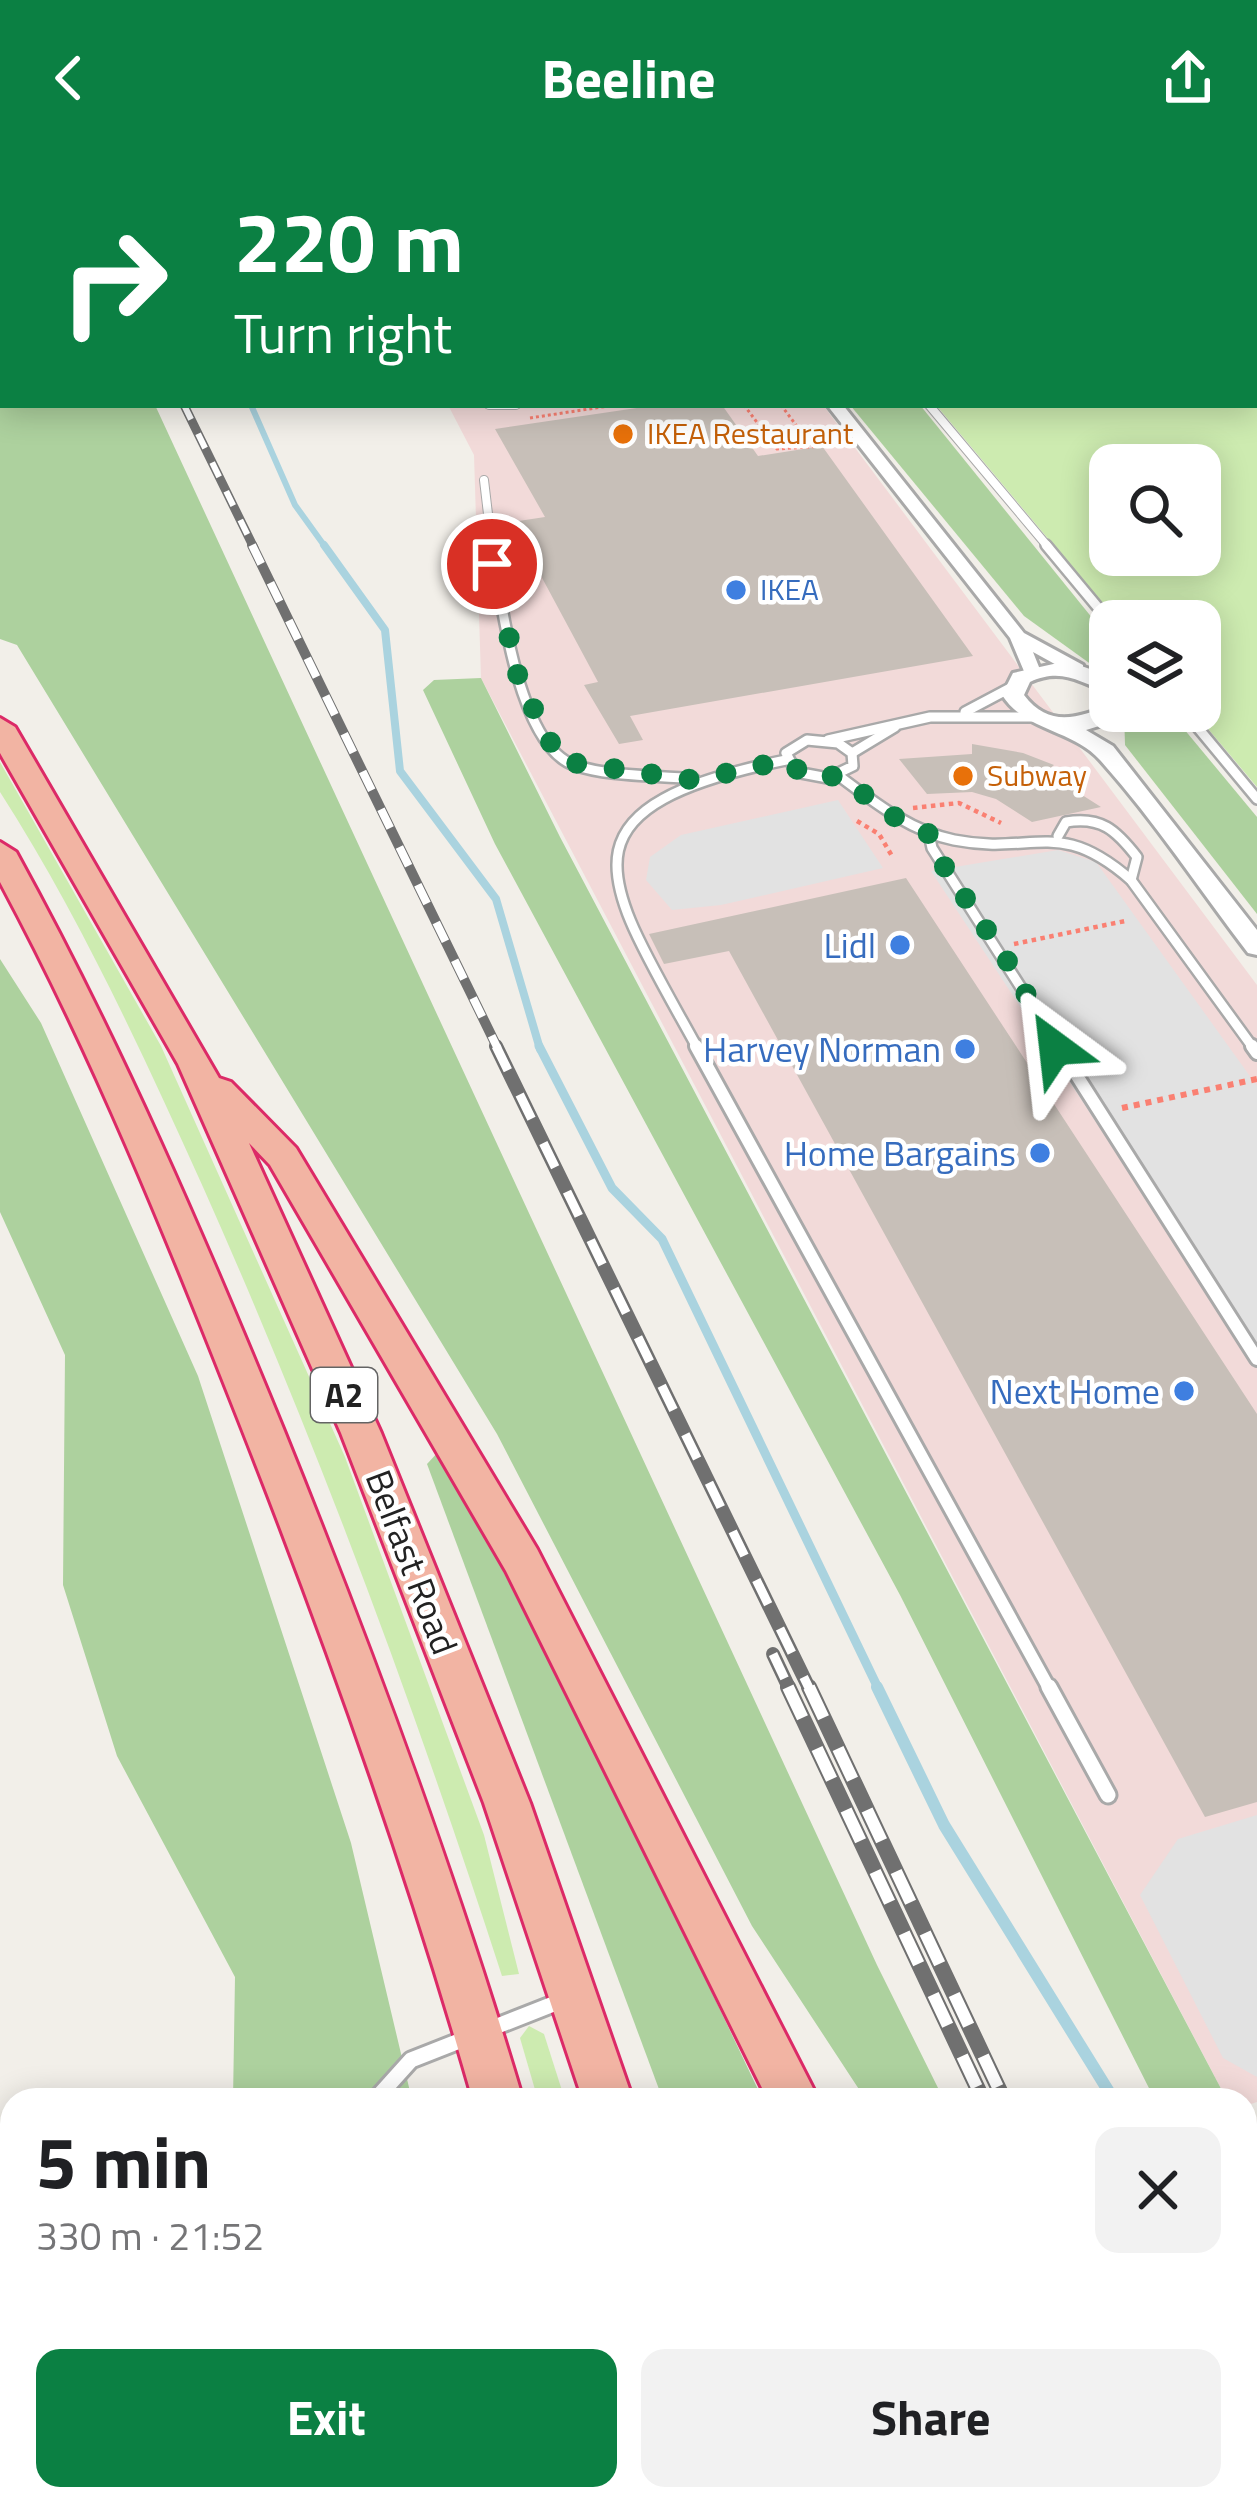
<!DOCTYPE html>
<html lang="en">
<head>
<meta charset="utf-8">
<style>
  :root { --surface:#fff; --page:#f2f2f2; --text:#202124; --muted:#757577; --accent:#0b8043 }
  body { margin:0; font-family:"Titillium Web",sans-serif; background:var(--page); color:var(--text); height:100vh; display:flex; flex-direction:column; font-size:45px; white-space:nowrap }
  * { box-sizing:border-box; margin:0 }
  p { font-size:39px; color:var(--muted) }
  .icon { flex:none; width:66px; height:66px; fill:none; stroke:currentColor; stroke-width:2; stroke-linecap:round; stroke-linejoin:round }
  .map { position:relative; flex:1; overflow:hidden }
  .panel { position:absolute; left:0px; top:1932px; width:1257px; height:423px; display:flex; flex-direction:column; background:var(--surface); border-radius:36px 36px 0 0; box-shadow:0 6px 30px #0003 }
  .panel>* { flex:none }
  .banner { position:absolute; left:0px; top:0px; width:1257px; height:252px; box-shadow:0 6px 30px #0003; background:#0b8043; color:#fff; overflow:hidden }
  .tools { position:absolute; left:1089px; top:288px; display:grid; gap:24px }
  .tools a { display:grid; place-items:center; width:132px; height:132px; border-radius:24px; background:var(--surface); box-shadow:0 6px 30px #0003; font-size:60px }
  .pin { position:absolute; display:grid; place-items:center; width:102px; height:102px; color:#fff; margin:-51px; border:6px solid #fff; border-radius:50%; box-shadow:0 3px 12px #0007 }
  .me { position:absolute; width:132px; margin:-66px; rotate:330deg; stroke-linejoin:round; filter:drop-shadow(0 0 9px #0008) }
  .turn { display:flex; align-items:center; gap:42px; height:252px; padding:0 36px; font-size:54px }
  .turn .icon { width:156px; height:156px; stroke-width:2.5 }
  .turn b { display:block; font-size:84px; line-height:102px }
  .round { display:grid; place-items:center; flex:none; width:126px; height:126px; border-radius:24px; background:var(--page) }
  .summary { display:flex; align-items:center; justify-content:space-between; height:204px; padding:0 36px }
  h1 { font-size:72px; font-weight:700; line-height:90px }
  .action { display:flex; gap:24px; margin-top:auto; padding:24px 36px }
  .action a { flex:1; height:138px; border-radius:24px; background:var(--accent); color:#fff; font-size:48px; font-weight:700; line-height:138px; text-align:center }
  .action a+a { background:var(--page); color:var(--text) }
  header { display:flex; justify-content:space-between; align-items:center; height:156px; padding:0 36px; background:var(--accent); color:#fff; font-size:54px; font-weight:700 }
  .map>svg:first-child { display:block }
</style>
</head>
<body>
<header><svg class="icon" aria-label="back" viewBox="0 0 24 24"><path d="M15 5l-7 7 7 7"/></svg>Beeline<svg class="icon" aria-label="share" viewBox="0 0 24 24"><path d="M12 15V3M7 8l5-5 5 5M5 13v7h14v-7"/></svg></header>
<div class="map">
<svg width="1257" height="2353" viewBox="0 0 1257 2353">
  <rect width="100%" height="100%" fill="#f2efe9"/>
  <!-- commercial -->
  <path fill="#f2dad9" d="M448,249H823L1257,829V1946L1245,1950V1944H1227L481,522L474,299Z"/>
  <!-- grass -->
  <g fill="#cdebb0" fill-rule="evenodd">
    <path d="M1254,143L1257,145V631L1193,555H1200V465H1117L936,249H1254ZM1110,309H1200V399H1110Z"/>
    <path d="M0,606L161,890L345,1301L484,1679L519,1818L502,1820C415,1552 318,1289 203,1031C143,898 79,759 0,636Z"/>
    <path d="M529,1870L544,1878L565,1944H538L520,1882Z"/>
  </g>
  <!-- forest -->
  <g fill="#add19e">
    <path d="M0,0L39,3H3V249H155L877,1809L944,1944H866L752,1770L497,1278L17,489L0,483Z"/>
    <path d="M850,249H920L1110,484V522L1024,460Z"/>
    <path d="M481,522L560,681L1227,1944H1155L900,1439L495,688L423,534L434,524Z"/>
    <path d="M1124,555H1169L1257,661V758L1125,589Z"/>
    <path d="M0,803L41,867L198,1220L351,1687L412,1944H233L235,1821L117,1600L63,1429L65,1199L0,1056Z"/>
    <path d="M440,1294L597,1595L763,1944H663L427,1308Z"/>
    <path d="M1257,2179V2353H1233L1228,2343H1245V2183Z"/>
    <path d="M12,2340V2343H313L303,2353H0Z"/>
  </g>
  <!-- parking -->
  <g fill="#e2e2e2">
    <path d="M838,644L883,712L721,749L672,754L646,724L650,701L681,679Z"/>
    <path d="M1058,694L1096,706L1257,930V1211L931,715Z"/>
    <path d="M1257,1659V1921L1223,1902L1140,1739L1178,1683Z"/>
  </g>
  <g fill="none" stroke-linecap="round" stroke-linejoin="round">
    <!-- stream-far3 -->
    <path stroke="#aad3df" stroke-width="6" d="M251,249L295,349L326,392"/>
    <!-- stream-far2 -->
    <path stroke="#aad3df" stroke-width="8" d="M324,389L385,474L400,615L496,743L540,893"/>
    <!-- stream-far1 -->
    <path stroke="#aad3df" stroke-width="9" d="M539,890L612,1032L662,1083L879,1534"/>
    <!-- stream -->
    <g stroke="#aad3df" stroke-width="12">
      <path d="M877,1531L944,1669L1114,1944"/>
      <path d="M1245,2159L1257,2182"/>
    </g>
    <!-- runway -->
    <path fill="#b1b0ac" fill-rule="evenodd" d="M1120,0H1231L1233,3H1122Z"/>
  </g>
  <!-- building -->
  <g fill="#c7bfb8">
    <path d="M657,249H722L758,300L822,290L973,500L630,560L643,584L619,588L584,529L598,526L512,366L545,361L495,273Z"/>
    <path d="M972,588L1023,597L1054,609L1046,616L1101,651L1032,666L996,643L972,636L927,638L899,603L972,598Z"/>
    <path d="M906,722L1257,1258V1646L1205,1661L729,795L664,808L649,778Z"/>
  </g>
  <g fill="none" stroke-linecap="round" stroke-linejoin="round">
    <defs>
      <g id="service-far3">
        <path d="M454,3L480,0"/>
        <path d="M489,249H516"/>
        <path d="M929,249L1049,392"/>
        <path d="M484,324L492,392"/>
      </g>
      <g id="service-far2">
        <path d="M492,389C500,441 518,590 574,609C609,621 657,619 694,623"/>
        <path d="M1046,389L1110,466"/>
        <path d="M1184,555L1257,643"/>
        <path d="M965,556L1014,530"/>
        <path d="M807,584L838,587L852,597L853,610L828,622L796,616L786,597Z"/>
        <path d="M828,584L930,561H1035"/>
        <path d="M852,597L895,571"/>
        <path d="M839,620C874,646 910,675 954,684C1034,700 1058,660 1131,724L1254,893"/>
        <path d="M929,678L932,692L1060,893"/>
        <path d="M1058,680L1066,666C1101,660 1116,674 1137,701L1131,724"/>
        <path d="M698,893C605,724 546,653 786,604"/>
      </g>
      <g id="service-far1">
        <path d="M696,890L1050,1534"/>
        <path d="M1058,890L1257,1203"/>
        <path d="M1252,890L1257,897"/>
      </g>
      <g id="service">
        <path d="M1049,1531L1108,1639"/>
        <path d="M375,1944L411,1904L566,1843"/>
        <path d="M162,2353L169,2343"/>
      </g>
      <path id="minor" d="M827,249H843L1024,477L1083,509V517H1071L1033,496L1041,516L1038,520H1026L1010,482Z"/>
      <g id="tertiary">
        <path d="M1067,505L1110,520V537C1080,527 1063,511 1030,526L1024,539C1049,572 1078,562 1110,549V555H1123L1109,567L1086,574L1113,590L1257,774V799L1248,797C1199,733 1154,664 1100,604C1072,573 1026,576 1002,539L1013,517Z"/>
        <path d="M1257,2045V2085L1245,2089V2049Z"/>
        <path d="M1257,2103V2145L1245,2148V2106Z"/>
      </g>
      <g id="trunk">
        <path d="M0,562L15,571L219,922L231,926L296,992L537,1393L819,1944H768L506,1415L270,1009L249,987L381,1277L530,1647L633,1944H583L484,1647L341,1277L178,908L0,597Z"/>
        <path d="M0,686L16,696C119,883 203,1077 284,1275C373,1495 455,1716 523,1944H473C407,1713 327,1488 239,1265C167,1082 93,899 0,726Z"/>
        <path d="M380,2343H455L451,2353H376Z"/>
        <path d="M583,2343H639L642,2353H586Z"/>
        <path d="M703,2343H759L762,2353H706Z"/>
        <path d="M925,2343H981L982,2353H926Z"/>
      </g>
    </defs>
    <!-- service-far3 casing -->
    <use href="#service-far3" stroke="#a9a9a9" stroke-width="10"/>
    <!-- service-far2 casing -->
    <use href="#service-far2" stroke="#a9a9a9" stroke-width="14"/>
    <!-- service-far1 casing -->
    <use href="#service-far1" stroke="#a9a9a9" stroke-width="18"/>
    <!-- service casing -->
    <use href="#service" stroke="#a9a9a9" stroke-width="21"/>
    <!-- minor casing -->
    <use href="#minor" stroke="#a9a9a9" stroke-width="6"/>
    <!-- tertiary casing -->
    <use href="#tertiary" stroke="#a9a9a9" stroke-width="6"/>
    <!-- trunk casing -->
    <use href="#trunk" stroke="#dc2a67" stroke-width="6"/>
    <!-- path-far2 -->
    <g stroke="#fa8072" stroke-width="3" stroke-dasharray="3 3" stroke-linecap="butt">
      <path d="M596,2L613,0"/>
      <path d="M744,249L777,293L839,289"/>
      <path d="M781,249L811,289"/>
      <path d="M530,262L615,249"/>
    </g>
    <!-- path-far1 -->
    <g stroke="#fa8072" stroke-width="4.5" stroke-dasharray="4.5 4.5" stroke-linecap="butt">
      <path d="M913,652L959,647L1001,667"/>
      <path d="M857,665L879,678L892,700"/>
      <path d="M1014,788L1125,765"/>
    </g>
    <!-- path -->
    <path stroke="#fa8072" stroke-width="6" stroke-dasharray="6 6" stroke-linecap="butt" d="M1122,952L1257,923"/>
    <!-- service-far3 -->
    <use href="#service-far3" stroke="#fff" stroke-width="8"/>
    <!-- service-far2 -->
    <use href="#service-far2" stroke="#fff" stroke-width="9"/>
    <!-- service-far1 -->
    <use href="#service-far1" stroke="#fff" stroke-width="12"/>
    <!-- service -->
    <use href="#service" stroke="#fff" stroke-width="15"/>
    <!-- minor -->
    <use href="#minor" fill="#fff" fill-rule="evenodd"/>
    <!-- tertiary -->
    <use href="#tertiary" fill="#fff" fill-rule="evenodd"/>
    <!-- trunk -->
    <use href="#trunk" fill="#f2b4a3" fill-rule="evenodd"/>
    <defs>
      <path id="rail-far3" d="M184,249L254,392"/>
      <path id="rail-far2" d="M252,389L498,893"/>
      <g id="rail-far1">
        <path d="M496,890L810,1534"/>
        <path d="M773,1498L790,1534"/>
      </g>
      <g id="rail">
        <path d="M788,1531L983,1944"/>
        <path d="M809,1531L1004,1944"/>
        <path d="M1168,2343L1174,2353"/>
        <path d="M1193,2343L1198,2353"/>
      </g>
    </defs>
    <!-- rail-far3 casing -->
    <use href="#rail-far3" stroke="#707070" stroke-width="9"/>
    <!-- rail-far2 casing -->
    <use href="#rail-far2" stroke="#707070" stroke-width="10"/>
    <!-- rail-far1 casing -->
    <use href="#rail-far1" stroke="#707070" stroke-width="14"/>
    <!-- rail casing -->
    <use href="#rail" stroke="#707070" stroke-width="16"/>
    <!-- rail-far3 -->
    <use href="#rail-far3" stroke="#fff" stroke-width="6" stroke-dasharray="16" stroke-linecap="butt"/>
    <!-- rail-far2 -->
    <use href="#rail-far2" stroke="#fff" stroke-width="8" stroke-dasharray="21" stroke-linecap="butt"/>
    <!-- rail-far1 -->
    <use href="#rail-far1" stroke="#fff" stroke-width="9" stroke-dasharray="27" stroke-linecap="butt"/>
    <!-- rail -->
    <use href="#rail" stroke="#fff" stroke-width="12" stroke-dasharray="34" stroke-linecap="butt"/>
  </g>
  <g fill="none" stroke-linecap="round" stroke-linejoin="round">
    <!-- route -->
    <path stroke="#0b8043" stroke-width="21" stroke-dasharray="0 37.8" d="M492,408L519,524L560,605L695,624L786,604L805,620H839L899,664L929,678L932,692L1012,812L1055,892"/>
  </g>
  <!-- markers -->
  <g fill="#e8710a" stroke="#fff" stroke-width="4.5">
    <circle cx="623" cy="278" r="12"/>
    <circle cx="963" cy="620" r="12"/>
  </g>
  <g fill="#3f7fe0" stroke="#fff" stroke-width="4.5">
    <circle cx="736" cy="434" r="12"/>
    <circle cx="900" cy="789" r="12"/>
    <circle cx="965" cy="893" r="12"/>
    <circle cx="1040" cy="997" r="12"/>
    <circle cx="1184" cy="1235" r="12"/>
  </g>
  <g text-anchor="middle" stroke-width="9" stroke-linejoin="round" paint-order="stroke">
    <!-- far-food labels -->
    <g font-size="30" fill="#c56008" stroke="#fff" text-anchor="start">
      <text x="647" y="288">IKEA Restaurant</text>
      <text x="987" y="630">Subway</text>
    </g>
    <!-- far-shop labels -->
    <g font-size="30" fill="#366cbe" stroke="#fff" text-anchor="start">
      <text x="760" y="444">IKEA</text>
    </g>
    <!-- shield labels -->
    <rect fill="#fff" stroke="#646464" stroke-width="3" x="311" y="1212" width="66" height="54" rx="9"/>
    <g font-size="33" font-weight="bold" fill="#222">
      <text x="344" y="1251">A2</text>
    </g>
    <!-- shop labels -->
    <g font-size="36" fill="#366cbe" stroke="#fff" text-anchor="end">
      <text x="876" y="802">Lidl</text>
      <text x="941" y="906">Harvey Norman</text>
      <text x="1016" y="1010">Home Bargains</text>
      <text x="1160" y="1248">Next Home</text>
    </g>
    <!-- street labels -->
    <g font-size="36" fill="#222" stroke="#fff">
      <text transform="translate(412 1406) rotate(69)" y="13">Belfast Road</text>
    </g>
  </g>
</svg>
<div class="tools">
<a><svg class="icon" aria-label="search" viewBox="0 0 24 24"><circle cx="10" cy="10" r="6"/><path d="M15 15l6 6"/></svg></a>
<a><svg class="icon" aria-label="layers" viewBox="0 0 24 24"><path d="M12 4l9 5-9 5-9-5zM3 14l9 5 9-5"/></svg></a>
</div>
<div class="pin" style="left:492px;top:408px;background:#d93025"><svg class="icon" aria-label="arrive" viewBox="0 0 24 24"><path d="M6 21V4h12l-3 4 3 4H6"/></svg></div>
<svg class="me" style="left:1055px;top:892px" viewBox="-20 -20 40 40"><path d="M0-17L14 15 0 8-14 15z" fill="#0b8043" stroke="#fff" stroke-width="4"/></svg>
<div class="banner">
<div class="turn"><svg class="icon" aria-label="right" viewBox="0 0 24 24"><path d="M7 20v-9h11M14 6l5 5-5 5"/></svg><div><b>220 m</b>Turn right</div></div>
</div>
<section class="panel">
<div class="summary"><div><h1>5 min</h1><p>330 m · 21:52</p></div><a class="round"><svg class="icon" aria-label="close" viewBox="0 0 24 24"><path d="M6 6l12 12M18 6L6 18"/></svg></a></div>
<div class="action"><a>Exit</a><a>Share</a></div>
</section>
</div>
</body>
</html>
